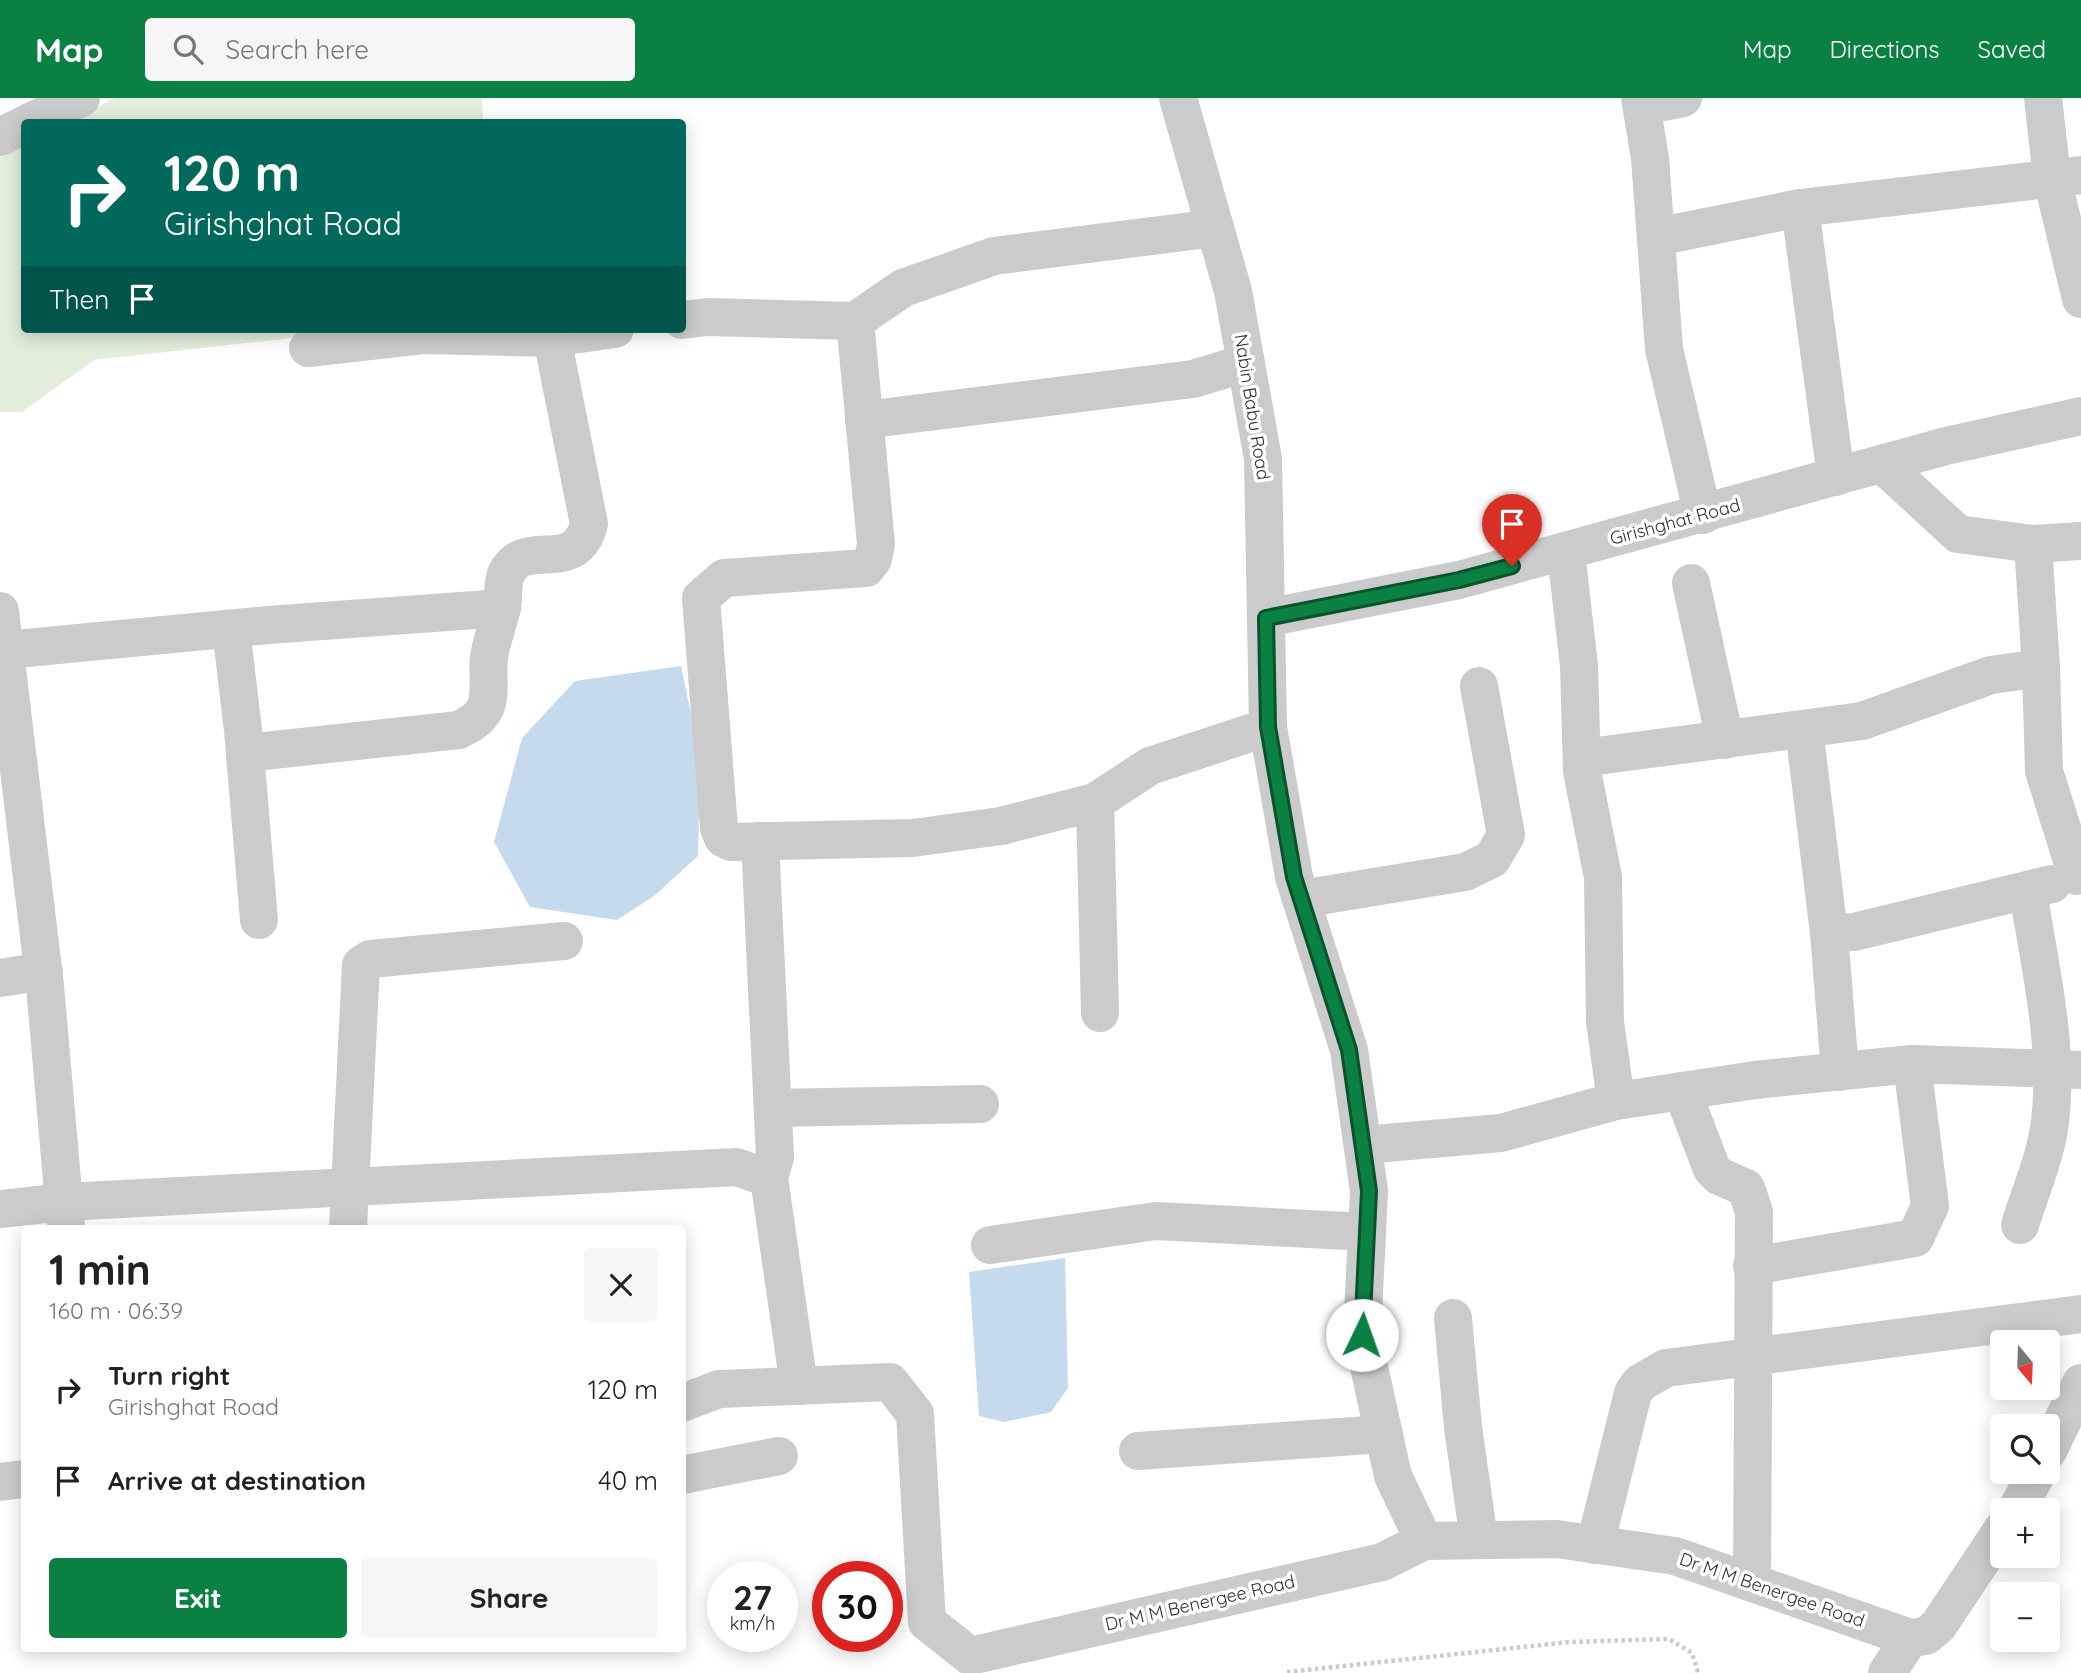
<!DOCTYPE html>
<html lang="en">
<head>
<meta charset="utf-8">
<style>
  :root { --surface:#fff; --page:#f6f6f6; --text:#222; --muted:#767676; --accent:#0b8043 }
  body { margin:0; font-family:Quicksand,sans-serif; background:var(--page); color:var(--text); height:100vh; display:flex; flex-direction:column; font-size:26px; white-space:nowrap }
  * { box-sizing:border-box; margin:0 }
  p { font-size:23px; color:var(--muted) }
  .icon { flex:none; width:38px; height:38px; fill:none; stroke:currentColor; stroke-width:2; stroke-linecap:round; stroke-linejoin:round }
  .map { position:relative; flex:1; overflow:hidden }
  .panel { position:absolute; left:21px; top:1127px; width:665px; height:427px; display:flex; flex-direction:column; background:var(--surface); border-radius:7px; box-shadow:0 4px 18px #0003 }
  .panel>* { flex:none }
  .guide { position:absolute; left:21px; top:21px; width:665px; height:214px; border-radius:7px; box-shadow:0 4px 18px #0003; background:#00695c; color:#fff; overflow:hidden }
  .needle { width:46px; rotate:161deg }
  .tools { position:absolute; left:1990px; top:1232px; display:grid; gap:14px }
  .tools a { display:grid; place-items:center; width:70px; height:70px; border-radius:7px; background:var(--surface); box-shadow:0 4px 18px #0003; font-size:35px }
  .speed { position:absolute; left:707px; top:1463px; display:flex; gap:14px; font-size:35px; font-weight:700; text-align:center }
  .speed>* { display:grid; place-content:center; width:91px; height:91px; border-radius:50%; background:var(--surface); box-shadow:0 4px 18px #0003; line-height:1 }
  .speed small { font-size:18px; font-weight:400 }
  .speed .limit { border:10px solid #d22; background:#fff; color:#111 }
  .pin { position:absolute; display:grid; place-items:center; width:60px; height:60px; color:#fff; margin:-72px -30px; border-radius:50% 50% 50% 0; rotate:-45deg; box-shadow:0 0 7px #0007 }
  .pin .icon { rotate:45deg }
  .me { position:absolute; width:77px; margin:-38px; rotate:3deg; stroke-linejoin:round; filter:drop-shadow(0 0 5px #0008) }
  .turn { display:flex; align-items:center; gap:24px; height:147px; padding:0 28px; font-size:32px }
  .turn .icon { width:91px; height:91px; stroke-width:2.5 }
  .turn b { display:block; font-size:49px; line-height:60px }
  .then { display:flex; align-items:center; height:66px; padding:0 28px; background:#0003; gap:14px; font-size:26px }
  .round { display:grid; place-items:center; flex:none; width:74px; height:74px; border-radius:7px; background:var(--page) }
  .summary { display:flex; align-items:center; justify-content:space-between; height:119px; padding:0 28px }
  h1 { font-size:42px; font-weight:800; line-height:52px }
  .button { display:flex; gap:14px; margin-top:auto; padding:14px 28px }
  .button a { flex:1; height:80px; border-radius:7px; background:var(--accent); color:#fff; font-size:28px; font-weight:800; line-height:80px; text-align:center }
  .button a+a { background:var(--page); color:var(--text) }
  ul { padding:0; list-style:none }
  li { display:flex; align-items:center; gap:21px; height:91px; padding:0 28px }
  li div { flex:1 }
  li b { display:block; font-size:26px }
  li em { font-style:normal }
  header { display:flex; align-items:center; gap:42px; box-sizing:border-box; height:98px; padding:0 35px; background:var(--accent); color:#fff }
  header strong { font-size:33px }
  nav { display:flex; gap:38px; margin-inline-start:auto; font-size:24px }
  .search { width:490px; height:63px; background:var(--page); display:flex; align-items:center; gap:18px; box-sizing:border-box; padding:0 24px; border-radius:7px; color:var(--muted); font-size:26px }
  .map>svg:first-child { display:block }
</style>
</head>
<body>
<header>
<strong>Map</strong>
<div class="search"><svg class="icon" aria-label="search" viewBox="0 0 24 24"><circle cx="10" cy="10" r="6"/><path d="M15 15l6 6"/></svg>Search here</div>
<nav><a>Map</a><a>Directions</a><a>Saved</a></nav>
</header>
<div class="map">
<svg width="2081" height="1575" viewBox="0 0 2081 1575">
  <rect width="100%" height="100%" fill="#fff"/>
  <!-- green -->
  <g fill="#e3eddb">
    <path d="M115,0H482L483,24H67Z"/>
    <path d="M24,46V231H326L283,241L94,262L22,314H0V59Z"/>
  </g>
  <!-- water -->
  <g fill="#c6daee">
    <path d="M681,568L700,659L698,758L654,798L617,822L530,809L494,744L522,640L575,583Z"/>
    <path d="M1065,1160L1068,1290L1051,1314L1004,1324L979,1318L969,1174Z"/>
  </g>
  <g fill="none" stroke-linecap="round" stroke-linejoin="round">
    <!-- path -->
    <path stroke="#cbcbcb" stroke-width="4.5" stroke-dasharray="3.5 3.5" stroke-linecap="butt" d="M1287,1574L1570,1544L1669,1541L1692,1555L1698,1575"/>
    <!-- minor -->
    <g stroke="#cbcbcb" stroke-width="38">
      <path d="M1178,0L1233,193L1263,361L1268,629L1294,779L1349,952L1369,1093L1362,1237L1393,1378L1424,1443"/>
      <path d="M1640,0L1650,60L1664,251L1703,417"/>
      <path d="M2043,0L2052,80L2081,201"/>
      <path d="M1642,8L1683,0"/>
      <path d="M30,24L81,0"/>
      <path d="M0,39L24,27"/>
      <path d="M1800,110L1836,379"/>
      <path d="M1656,139L1800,110L2081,77"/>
      <path d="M682,222L708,219L855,223L903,190L994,158L1215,130"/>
      <path d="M855,223L876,446L873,461L866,470L724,480L701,500L719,730L723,740L731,744L913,740L1001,728L1095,704L1150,668L1268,629"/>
      <path d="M308,250L423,237L552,240L615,231"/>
      <path d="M864,322L1193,281L1246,265"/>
      <path d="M1882,366L1958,436L2033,446L2081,443"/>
      <path d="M2033,446L2041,570L2044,673L2077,778"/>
      <path d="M1566,454L1579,568L1582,673L1603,779L1605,924L1616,1003"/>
      <path d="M1691,485L1725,642"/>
      <path d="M0,513L45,888L66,1128"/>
      <path d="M1266,520L1459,482L1946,348L2081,318"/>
      <path d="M231,531L243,632L259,822"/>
      <path d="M5,552L268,527L502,510"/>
      <path d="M1804,631L1829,835L1840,974"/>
      <path d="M245,655L459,632C470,626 481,621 486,608C491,594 487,575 489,560C491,542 499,526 502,508C504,499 502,485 506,476C525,436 575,480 589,426L552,240"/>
      <path d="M1582,660L1862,623L1991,577L2041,570"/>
      <path d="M1095,704L1100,915"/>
      <path d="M760,743L775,1059L769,1080"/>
      <path d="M1301,801L1465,774L1492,761L1506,737L1479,588"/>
      <path d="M1829,835L1854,834L2052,786"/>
      <path d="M0,880L44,873"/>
      <path d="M1682,993L1712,1071L1719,1078L1746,1090L1754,1114L1752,1484"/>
      <path d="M774,1010L980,1006"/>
      <path d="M1363,1047L1501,1035L1616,1003L1755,982L1912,966L2081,972"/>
      <path d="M0,1111L64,1104L736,1069L769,1080L799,1288"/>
      <path d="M2020,1127C2030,1094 2046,1058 2050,1024C2059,948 2040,868 2028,794"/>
      <path d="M348,1130L361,867L370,861L564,843"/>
      <path d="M990,1147L1156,1123L1367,1134"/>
      <path d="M1752,1168L1915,1140L1930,1108L1912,966"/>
      <path d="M1453,1220L1463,1329L1479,1442"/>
      <path d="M682,1305L719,1291L890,1284L915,1316L927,1524L970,1558L1382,1464L1424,1443L1557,1441L1675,1458L1910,1540L1926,1538L1938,1528L2002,1432"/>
      <path d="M1138,1353L1384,1336"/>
      <path d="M2048,1353L2081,1285"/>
      <path d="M682,1377L779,1358"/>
      <path d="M0,1384L24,1381"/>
      <path d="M2016,1412L2038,1374"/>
      <path d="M1595,1447L1633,1295L1640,1285L1666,1270L2081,1216"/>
      <path d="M1887,1575L1910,1540"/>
    </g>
  </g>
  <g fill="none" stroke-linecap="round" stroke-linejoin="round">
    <defs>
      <path id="route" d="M1362,1237L1369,1093L1349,952L1294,779L1268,629L1266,520L1459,482L1512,468"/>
    </defs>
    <!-- route casing -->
    <use href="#route" stroke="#07532c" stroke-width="18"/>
    <!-- route -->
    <use href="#route" stroke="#0b8043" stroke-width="12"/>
  </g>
  <g text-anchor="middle" stroke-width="7" stroke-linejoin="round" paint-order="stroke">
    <!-- street labels -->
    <g font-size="18" fill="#2e2e2e" stroke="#fff">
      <text transform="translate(1252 309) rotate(81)" y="6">Nabin Babu Road</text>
      <text transform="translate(1675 424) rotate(-15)" y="6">Girishghat Road</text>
      <text transform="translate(1772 1492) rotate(19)" y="6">Dr M M Benergee Road</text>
      <text transform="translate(1200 1505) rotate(-13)" y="6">Dr M M Benergee Road</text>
    </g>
  </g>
</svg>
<div class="tools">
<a><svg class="needle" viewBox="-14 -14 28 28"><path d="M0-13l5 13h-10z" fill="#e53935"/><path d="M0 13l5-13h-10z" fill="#767676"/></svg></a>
<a><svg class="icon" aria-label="search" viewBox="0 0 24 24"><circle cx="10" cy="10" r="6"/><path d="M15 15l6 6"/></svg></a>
<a>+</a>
<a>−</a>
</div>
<div class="speed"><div>27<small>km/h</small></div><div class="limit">30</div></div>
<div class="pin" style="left:1512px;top:468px;background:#d93025"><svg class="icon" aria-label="arrive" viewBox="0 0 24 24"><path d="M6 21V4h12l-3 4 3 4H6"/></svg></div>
<svg class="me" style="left:1362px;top:1237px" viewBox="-20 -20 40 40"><circle r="19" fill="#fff"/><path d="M0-13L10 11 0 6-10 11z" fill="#0b8043"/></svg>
<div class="guide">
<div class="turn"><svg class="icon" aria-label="right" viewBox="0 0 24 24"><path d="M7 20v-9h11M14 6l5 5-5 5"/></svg><div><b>120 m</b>Girishghat Road</div></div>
<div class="then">Then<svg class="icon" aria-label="arrive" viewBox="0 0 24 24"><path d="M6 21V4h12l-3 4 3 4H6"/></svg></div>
</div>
<section class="panel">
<div class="summary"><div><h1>1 min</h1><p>160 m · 06:39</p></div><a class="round"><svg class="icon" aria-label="close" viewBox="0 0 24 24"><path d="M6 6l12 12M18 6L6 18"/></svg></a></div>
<ul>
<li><svg class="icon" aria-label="right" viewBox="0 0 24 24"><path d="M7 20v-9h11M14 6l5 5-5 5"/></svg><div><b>Turn right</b><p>Girishghat Road</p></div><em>120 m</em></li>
<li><svg class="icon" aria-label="arrive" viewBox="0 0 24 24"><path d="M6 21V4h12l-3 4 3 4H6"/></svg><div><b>Arrive at destination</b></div><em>40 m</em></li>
</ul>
<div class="button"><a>Exit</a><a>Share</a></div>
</section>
</div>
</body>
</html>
